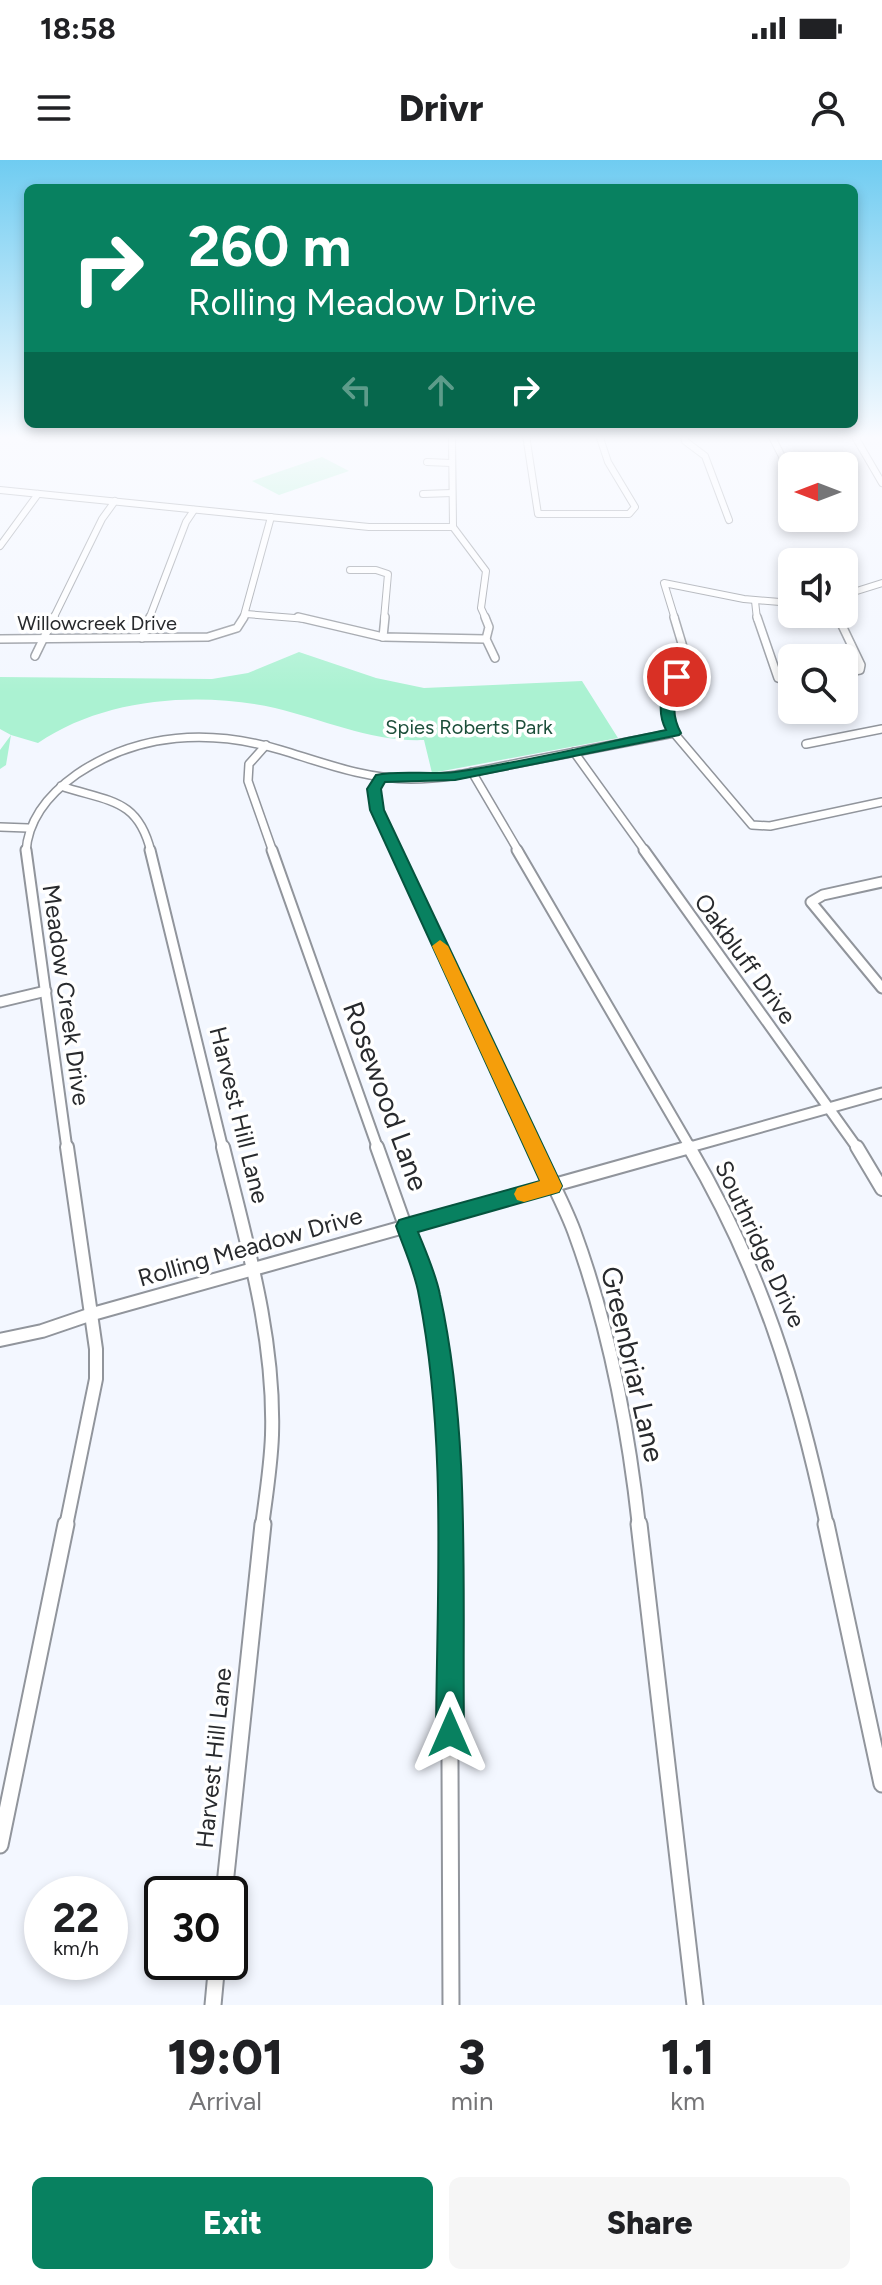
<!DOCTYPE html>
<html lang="en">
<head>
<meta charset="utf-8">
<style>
  :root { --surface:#fff; --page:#f6f6f6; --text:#202124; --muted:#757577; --accent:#088160 }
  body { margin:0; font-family:Figtree,sans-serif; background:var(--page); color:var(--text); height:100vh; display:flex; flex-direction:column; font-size:30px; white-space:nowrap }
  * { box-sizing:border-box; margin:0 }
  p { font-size:26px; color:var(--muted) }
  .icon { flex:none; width:44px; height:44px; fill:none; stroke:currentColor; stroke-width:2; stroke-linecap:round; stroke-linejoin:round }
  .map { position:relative; height:1845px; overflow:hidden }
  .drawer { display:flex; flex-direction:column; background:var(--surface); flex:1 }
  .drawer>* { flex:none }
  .banner { position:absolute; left:24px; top:24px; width:834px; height:244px; border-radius:12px; box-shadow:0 4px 12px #0003; background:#088160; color:#fff; overflow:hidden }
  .needle { width:52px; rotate:270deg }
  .fabs { position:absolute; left:778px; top:292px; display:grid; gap:16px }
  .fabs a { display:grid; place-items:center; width:80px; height:80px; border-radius:12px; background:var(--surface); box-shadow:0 4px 12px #0003; font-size:40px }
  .speed { position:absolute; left:24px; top:1716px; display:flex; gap:16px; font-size:40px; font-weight:700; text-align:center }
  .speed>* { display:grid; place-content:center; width:104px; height:104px; border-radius:50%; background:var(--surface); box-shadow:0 4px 12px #0003; line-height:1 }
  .speed small { font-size:20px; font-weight:400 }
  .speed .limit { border:4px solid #111; border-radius:12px; background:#fff; color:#111 }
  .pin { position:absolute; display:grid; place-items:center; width:68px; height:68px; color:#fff; margin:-34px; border:4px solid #fff; border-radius:50%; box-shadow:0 2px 8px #0007 }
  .me { position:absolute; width:88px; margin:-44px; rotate:0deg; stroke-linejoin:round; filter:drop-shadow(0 0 6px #0008) }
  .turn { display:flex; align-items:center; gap:28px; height:168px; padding:0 32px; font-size:36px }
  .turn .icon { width:104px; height:104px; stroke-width:2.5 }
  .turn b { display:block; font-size:56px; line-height:68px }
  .lanes { display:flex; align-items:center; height:76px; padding:0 32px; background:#0003; justify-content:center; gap:40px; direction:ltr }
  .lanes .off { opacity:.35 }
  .eta { display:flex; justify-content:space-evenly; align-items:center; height:136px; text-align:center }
  .eta b { font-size:48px; font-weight:800; line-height:56px }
  .action { display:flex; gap:16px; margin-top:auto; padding:16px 32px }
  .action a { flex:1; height:92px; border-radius:12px; background:var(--accent); color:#fff; font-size:32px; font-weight:800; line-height:92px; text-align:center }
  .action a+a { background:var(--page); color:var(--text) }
  .status { display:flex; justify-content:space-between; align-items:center; height:56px; padding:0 40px; background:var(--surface); direction:ltr }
  .status svg { height:22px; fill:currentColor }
  header { display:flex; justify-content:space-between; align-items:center; height:104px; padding:0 32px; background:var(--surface); font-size:36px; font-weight:800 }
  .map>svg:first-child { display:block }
</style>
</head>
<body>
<div class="status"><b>18:58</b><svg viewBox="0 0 49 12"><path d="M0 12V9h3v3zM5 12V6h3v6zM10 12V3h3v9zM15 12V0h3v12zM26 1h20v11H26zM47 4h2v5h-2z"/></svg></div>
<header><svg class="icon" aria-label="menu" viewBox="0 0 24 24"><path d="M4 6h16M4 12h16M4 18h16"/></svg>Drivr<svg class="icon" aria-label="person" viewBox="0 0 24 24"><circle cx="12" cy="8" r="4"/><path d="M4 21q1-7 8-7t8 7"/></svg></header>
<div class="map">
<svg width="882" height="1845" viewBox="0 0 882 1845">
  <rect width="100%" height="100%" fill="#f3f7ff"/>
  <!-- green -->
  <g fill="#abf2d2">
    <path d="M322,297L349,311L279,335L252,321Z"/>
    <path d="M299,492L376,518L424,528L582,521L618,578L432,613L424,580C371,582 325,560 275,548C198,531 104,538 38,583L11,575L6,605L0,609V590L11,575L0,569V517L212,519L248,513Z"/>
  </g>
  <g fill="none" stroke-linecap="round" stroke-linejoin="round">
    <defs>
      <g id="minor-far4">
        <path d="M452,275L453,367L486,411L481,448L486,459"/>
        <path d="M526,275L538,354H629L635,347L608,302L599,275"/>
        <path d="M684,275L685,281L705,296L729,360"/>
        <path d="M771,275L792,316"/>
        <path d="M854,275L882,323"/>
        <path d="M427,302L451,303"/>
        <path d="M0,330L369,367H453"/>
        <path d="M423,334L452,333"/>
        <path d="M813,358L817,367"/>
        <path d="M0,386L38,334"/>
        <path d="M350,410H376L388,414L384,459"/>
        <path d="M844,435L882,423"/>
        <path d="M755,441L757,459"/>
        <path d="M246,454L307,459"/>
        <path d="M836,454L839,459"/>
        <path d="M53,459L102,359L115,341"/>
        <path d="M149,459L186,362L194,350"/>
        <path d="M243,459L271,357"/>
        <path d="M675,459L664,423L744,439L792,443"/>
      </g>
      <g id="minor-far3">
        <path d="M298,457L383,477L486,479"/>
        <path d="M485,457L489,467L486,479L495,498"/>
        <path d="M674,457L686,497L668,544L674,573L752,665L770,666L882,642"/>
        <path d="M757,457L778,518L792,521"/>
        <path d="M838,457L861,505L860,510L844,513"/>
        <path d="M383,477L385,457"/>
        <path d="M142,478L150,457"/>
        <path d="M0,479L208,477L237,468L244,457"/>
        <path d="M35,496L54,457"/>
        <path d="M806,584L882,569"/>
        <path d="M266,585L249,604L248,621L273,692"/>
        <path d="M574,592L646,692"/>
        <path d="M472,612L519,692"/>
        <path d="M381,618L374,629L377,650L397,692"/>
        <path d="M61,626C109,642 138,638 151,692"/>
        <path d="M0,667L28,668"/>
        <path d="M26,692C28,658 50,633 77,614C139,572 211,569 281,590C324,603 365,619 411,619C447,619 483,610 519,603C571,593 622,583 674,573"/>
      </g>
      <g id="minor-far2">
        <path d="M26,690L67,989"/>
        <path d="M150,690L223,989"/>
        <path d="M272,690L378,989"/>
        <path d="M396,690L535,989"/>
        <path d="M517,690L691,989"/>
        <path d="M644,690L858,989"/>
        <path d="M882,722L823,735L811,742L882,828"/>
        <path d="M0,842L46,831"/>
        <path d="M683,989L882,933"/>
      </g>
      <g id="minor-far1">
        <path d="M223,987C246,1081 275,1176 272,1275C271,1305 266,1336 262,1366"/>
        <path d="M377,987L429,1133L445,1257L449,1366"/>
        <path d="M535,987C548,1015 563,1042 574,1071C609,1166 628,1266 639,1366"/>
        <path d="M689,987C762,1111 797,1226 827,1366"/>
        <path d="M857,987L882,1029"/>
        <path d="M0,1180L42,1171L89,1155L690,987"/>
        <path d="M66,1366L96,1219V1189L67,987"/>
      </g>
      <g id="minor">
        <path d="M449,1364L451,1845"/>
        <path d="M639,1364L695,1845"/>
        <path d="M826,1364L882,1624"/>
        <path d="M0,1685L66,1364"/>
        <path d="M224,1734L263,1364"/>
        <path d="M213,1845L217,1802"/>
      </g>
    </defs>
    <!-- minor-far4 casing -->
    <use href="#minor-far4" stroke="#91959c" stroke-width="8"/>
    <!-- minor-far3 casing -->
    <use href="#minor-far3" stroke="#91959c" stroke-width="10"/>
    <!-- minor-far2 casing -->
    <use href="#minor-far2" stroke="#91959c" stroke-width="13"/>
    <!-- minor-far1 casing -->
    <use href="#minor-far1" stroke="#91959c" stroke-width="16"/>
    <!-- minor casing -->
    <use href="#minor" stroke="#91959c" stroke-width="19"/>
    <!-- minor-far4 -->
    <use href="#minor-far4" stroke="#fff" stroke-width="6"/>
    <!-- minor-far3 -->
    <use href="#minor-far3" stroke="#fff" stroke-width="7"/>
    <!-- minor-far2 -->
    <use href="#minor-far2" stroke="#fff" stroke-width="9"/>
    <!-- minor-far1 -->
    <use href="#minor-far1" stroke="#fff" stroke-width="12"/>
    <!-- minor -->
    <use href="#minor" stroke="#fff" stroke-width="15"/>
  </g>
  <!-- sky -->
  <linearGradient id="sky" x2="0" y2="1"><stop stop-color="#6fccf1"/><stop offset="0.52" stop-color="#fafbff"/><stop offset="1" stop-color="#fafbff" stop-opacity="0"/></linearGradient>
  <rect width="882" height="533" fill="url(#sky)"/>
  <!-- route -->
  <path fill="#088160" stroke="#05543e" stroke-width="2" d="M677,513L683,517C674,537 670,553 681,573L679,575L455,620L385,622L381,629L384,650L562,1026L559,1032L552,1034L418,1072C426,1092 436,1114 440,1135C471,1278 462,1428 464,1573L460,1582L450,1586L440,1582L436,1573C437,1428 447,1279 419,1136C415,1112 404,1089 396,1066L399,1060L406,1058L540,1021L370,650L367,629L376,615C399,610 430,615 455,612C526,602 596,584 666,570C657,553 659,523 677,513Z"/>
  <!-- slow -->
  <path fill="#f59e0b" d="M440,780L448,786L562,1026L559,1032L524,1042L517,1040L514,1034L517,1028L540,1021L432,786Z"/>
  <g text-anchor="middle" stroke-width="7" stroke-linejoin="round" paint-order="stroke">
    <!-- far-street labels -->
    <g font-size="20" fill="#282a2d" stroke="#fff">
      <text x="97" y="470">Willowcreek Drive</text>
    </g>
    <!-- far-park labels -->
    <g font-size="20" fill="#1d4f3b" stroke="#fff">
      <text x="469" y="574">Spies Roberts Park</text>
    </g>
    <!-- street labels -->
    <g font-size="24" fill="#282a2d" stroke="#fff">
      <text transform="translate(745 799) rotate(54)" y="8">Oakbluff Drive</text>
      <text transform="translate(66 835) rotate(82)" y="8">Meadow Creek Drive</text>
      <text transform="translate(239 955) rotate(76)" y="8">Harvest Hill Lane</text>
      <text transform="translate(760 1084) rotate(65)" y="8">Southridge Drive</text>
      <text transform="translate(250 1087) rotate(-16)" y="8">Rolling Meadow Drive</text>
      <text transform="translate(214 1598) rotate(-84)" y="8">Harvest Hill Lane</text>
    </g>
    <!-- near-street labels -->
    <g font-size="28" fill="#282a2d" stroke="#fff">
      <text transform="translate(386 936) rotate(70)" y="10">Rosewood Lane</text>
      <text transform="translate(633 1204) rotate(77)" y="10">Greenbriar Lane</text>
    </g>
  </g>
</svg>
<div class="fabs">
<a><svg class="needle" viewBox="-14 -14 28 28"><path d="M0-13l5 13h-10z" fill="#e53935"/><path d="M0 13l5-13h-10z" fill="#757577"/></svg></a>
<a><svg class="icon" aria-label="sound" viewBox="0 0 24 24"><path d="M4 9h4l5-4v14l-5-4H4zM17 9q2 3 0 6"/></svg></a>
<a><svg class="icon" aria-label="search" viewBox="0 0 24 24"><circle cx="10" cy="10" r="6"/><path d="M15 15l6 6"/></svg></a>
</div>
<div class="speed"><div>22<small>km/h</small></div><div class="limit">30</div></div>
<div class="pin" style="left:677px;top:517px;background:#d93025"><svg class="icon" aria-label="arrive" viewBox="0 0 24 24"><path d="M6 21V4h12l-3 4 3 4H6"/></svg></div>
<svg class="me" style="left:450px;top:1573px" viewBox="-20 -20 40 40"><path d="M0-17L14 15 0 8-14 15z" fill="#088160" stroke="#fff" stroke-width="4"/></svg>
<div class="banner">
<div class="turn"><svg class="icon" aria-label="right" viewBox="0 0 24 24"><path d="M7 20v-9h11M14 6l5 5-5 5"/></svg><div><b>260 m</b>Rolling Meadow Drive</div></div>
<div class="lanes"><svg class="icon off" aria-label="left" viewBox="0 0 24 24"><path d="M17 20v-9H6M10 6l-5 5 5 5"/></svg><svg class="icon off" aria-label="ahead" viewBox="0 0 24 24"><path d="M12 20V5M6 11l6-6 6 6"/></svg><svg class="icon" aria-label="right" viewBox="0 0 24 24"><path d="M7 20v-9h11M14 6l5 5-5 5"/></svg></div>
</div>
</div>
<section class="drawer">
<div class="eta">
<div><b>19:01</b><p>Arrival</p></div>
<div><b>3</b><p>min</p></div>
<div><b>1.1</b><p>km</p></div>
</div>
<div class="action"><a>Exit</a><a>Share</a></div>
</section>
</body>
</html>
